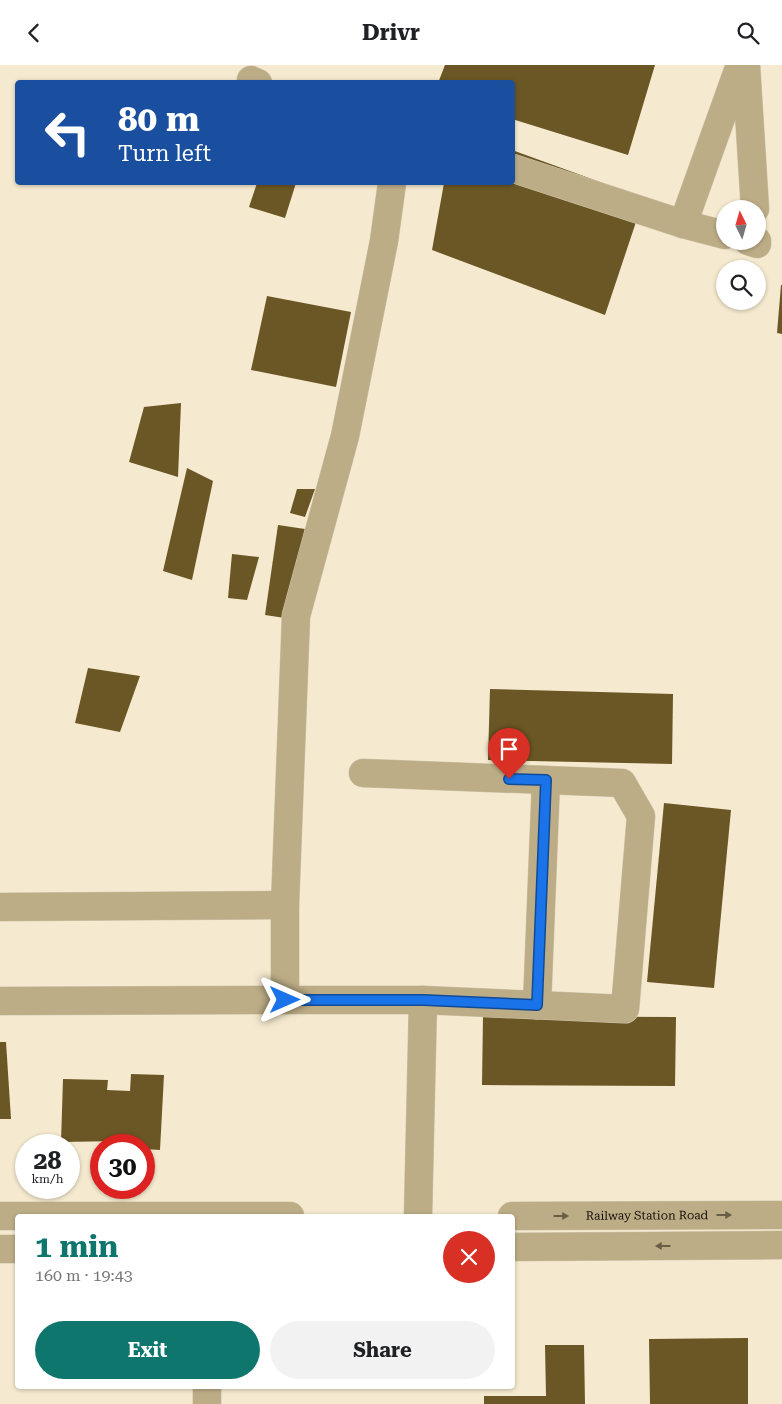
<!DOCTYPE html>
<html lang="en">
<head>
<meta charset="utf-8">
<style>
  :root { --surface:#fff; --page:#f2f2f2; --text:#202124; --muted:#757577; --accent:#0f766e }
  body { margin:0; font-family:"Roboto Serif",serif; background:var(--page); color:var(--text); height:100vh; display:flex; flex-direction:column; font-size:19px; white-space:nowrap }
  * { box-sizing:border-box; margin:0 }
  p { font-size:16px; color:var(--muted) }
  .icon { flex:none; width:28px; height:28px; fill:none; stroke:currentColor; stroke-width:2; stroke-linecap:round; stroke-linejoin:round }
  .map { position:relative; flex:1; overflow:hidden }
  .sheet { position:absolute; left:15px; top:1149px; width:500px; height:175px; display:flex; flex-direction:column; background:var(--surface); border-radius:5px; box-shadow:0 1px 4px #0004 }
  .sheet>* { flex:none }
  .hud { position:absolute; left:15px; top:15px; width:500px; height:105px; border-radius:5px; box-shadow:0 1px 4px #0004; background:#1a4fa0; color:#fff; overflow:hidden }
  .needle { width:32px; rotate:355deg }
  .tools { position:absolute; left:716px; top:135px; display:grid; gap:10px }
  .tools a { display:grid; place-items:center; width:50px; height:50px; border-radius:50%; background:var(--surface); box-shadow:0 1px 4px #0004; font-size:25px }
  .speed { position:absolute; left:15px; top:1069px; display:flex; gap:10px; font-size:25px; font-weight:700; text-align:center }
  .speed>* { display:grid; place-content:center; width:65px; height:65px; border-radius:50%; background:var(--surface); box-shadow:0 1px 4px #0004; line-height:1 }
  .speed small { font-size:12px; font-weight:400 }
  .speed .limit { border:8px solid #d22; background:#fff; color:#111 }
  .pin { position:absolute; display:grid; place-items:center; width:42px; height:42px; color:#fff; margin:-51px -21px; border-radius:50% 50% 50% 0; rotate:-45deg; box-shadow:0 0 5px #0007 }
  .pin .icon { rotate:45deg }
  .me { position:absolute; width:55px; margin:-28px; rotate:90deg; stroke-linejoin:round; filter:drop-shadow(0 0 4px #0008) }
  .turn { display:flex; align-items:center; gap:18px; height:105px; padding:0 20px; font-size:22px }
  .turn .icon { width:65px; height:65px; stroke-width:2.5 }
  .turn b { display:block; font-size:35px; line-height:42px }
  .round { display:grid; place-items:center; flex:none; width:52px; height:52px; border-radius:26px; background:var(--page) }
  .summary { display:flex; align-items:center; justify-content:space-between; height:85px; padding:0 20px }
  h1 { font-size:30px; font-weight:700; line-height:38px; color:var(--accent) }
  .primary-button { display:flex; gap:10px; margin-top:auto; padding:10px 20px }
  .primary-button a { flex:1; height:58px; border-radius:30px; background:var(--accent); color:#fff; font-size:20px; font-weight:700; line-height:58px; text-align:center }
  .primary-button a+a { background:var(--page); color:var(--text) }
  header { display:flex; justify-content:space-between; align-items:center; height:65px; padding:0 20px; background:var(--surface); font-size:22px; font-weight:700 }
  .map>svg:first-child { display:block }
</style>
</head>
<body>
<header><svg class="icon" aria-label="back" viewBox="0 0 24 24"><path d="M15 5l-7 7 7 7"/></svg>Drivr<svg class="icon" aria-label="search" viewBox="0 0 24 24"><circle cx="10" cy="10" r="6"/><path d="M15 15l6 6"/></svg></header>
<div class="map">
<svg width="782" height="1339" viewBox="0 0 782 1339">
  <rect width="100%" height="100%" fill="#f5eacf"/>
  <!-- building -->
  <g fill="#6b5725">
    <path d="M445,0H655L628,90L512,54V18H438Z"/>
    <path d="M512,85L644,133L605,250L432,185L444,118H512Z"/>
    <path d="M257,118H296L285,153L249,142Z"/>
    <path d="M781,220H782V269L777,268Z"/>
    <path d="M267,231L351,247L336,322L251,305Z"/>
    <path d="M181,338L178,412L129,397L144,342Z"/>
    <path d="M187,403L213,416L192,515L163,506Z"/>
    <path d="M297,424H315L305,452L290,448Z"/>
    <path d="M278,460L305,464L285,553L265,550Z"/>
    <path d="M232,489L259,492L247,535L228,533Z"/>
    <path d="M88,603L140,611L120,667L75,658Z"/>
    <path d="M490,624L673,629L672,699L488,695Z"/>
    <path d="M664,738L731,745L714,923L647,917Z"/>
    <path d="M483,951L676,952L675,1021L482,1020Z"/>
    <path d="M0,977H6L11,1054H0Z"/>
    <path d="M131,1009L164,1010L160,1085L144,1084V1080H122V1076L61,1077L63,1014L108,1015L107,1025L130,1026Z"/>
    <path d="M748,1273V1339H650L649,1274Z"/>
    <path d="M545,1280H584L585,1339H484V1331H546Z"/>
  </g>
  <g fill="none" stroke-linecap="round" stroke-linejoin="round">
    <defs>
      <g id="minor">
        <path d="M746,0L755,144"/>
        <path d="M251,15L258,18"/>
        <path d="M512,103L683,159L725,170"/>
        <path d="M683,159L740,0"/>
        <path d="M748,176L757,179V176"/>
        <path d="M363,708L622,718L641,751L625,944L423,935H285V840L296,551L345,371L384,176L392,118"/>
        <path d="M0,842L285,840"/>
        <path d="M0,936L285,935"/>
        <path d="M537,940L546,715"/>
        <path d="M0,1151H290"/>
        <path d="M418,1151L423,935"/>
        <path id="s1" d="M512,1151L782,1150"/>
        <path d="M512,1182L782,1180"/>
        <path d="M0,1184H18"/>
        <path d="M207,1339V1321"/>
      </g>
    </defs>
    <!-- minor casing -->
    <use href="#minor" stroke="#d1c7af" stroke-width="29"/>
    <!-- minor -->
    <use href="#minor" stroke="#bdad87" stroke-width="28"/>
  </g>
  <!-- one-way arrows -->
  <defs><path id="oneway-solid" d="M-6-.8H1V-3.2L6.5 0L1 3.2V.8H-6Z" transform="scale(1.25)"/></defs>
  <g fill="#685e46">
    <use href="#oneway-solid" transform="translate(724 1150)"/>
    <use href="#oneway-solid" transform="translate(561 1151)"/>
    <use href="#oneway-solid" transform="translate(663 1181) rotate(180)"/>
  </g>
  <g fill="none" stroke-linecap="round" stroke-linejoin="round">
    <defs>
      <path id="route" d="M285,935H423L537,940L546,715L509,714"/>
    </defs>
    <!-- route casing -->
    <use href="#route" stroke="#114b97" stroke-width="12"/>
    <!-- route -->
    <use href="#route" stroke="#1a73e8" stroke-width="9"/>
  </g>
  <g text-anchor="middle" stroke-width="5" stroke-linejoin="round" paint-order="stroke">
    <!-- street labels -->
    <g font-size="12" fill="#130f06" stroke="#f5eacf">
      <text dy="4" stroke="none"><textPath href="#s1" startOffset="135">Railway Station Road</textPath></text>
    </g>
  </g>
</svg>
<div class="tools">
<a><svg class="needle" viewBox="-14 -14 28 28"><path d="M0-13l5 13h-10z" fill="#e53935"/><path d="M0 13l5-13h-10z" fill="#757577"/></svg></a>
<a><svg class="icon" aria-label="search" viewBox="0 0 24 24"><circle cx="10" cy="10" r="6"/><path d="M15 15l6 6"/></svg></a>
</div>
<div class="speed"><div>28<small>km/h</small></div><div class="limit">30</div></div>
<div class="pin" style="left:509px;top:714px;background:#d93025"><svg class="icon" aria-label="arrive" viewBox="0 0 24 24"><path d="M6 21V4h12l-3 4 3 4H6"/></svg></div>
<svg class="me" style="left:285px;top:935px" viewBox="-20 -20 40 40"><path d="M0-17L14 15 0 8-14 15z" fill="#1a73e8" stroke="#fff" stroke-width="4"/></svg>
<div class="hud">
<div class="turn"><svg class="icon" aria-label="left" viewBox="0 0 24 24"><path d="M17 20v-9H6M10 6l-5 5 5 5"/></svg><div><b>80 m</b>Turn left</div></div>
</div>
<section class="sheet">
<div class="summary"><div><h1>1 min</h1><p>160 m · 19:43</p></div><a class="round" style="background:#d93025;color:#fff"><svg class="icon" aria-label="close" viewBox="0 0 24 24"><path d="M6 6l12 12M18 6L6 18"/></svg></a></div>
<div class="primary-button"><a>Exit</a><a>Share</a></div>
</section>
</div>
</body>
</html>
